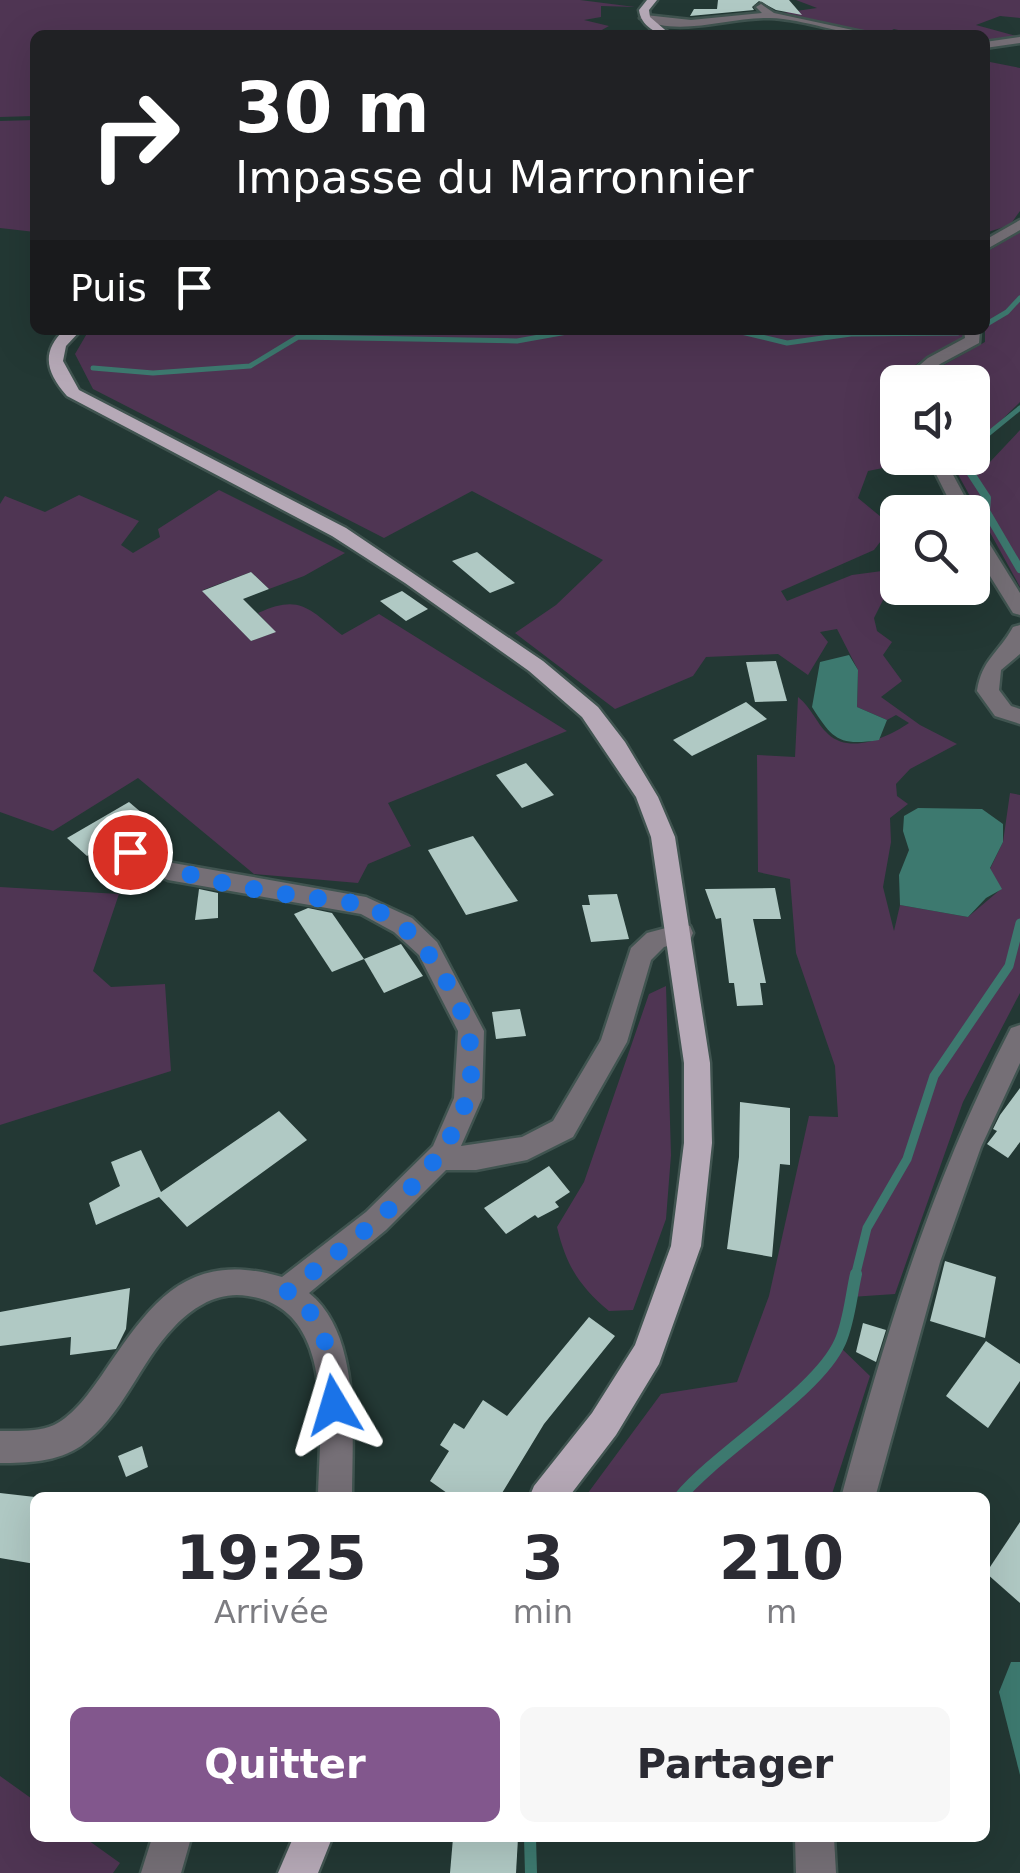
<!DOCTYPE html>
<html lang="fr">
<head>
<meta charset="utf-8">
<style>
  :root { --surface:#fff; --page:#f7f7f7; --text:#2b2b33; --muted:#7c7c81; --accent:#82578d }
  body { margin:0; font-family:"DejaVu Sans",sans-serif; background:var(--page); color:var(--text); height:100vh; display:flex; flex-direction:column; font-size:38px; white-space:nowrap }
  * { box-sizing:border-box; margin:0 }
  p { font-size:32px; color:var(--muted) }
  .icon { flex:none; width:55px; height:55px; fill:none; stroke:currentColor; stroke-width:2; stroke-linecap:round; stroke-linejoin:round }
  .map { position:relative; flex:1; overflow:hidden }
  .sheet { position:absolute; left:30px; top:1492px; width:960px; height:350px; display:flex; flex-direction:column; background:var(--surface); border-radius:15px; box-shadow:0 10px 40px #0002 }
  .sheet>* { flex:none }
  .top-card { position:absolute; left:30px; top:30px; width:960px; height:305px; border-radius:15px; box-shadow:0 10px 40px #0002; background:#202124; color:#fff; overflow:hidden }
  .fabs { position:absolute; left:880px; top:365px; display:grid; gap:20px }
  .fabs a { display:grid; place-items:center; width:110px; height:110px; border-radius:15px; background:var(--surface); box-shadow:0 10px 40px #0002; font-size:50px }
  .pin { position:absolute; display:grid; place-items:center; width:85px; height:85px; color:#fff; margin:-42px; border:5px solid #fff; border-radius:50%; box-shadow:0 2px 10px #0007 }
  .me { position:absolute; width:110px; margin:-55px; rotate:353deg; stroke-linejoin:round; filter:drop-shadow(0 0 8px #0008) }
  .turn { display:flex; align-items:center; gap:35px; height:210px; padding:0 40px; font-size:45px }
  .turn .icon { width:130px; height:130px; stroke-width:2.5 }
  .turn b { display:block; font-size:70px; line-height:85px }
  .then { display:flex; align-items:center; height:95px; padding:0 40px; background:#0003; gap:20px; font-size:38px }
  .eta { display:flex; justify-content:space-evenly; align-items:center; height:170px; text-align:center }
  .eta b { font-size:60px; font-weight:700; line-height:70px }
  .primary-button { display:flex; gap:20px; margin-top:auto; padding:20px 40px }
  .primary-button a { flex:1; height:115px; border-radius:15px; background:var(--accent); color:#fff; font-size:40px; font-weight:700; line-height:115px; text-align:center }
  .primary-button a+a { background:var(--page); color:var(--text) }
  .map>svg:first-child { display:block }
</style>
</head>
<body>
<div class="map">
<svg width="1020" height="1873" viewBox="0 0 1020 1873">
  <rect width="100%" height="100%" fill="#233834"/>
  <!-- green -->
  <g fill="#4f3553">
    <path d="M0,0H580L635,7L601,6V17L584,20L609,26L600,31L607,35H35V116L0,117Z"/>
    <path d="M796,0H1020V18L1000,16L976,25L1020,37L985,42V35H919L894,29L882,35L775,14L817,8Z"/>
    <path d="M985,61L1020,68V211L1010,225L985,233Z"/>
    <path d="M35,120V232L0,228V121Z"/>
    <path d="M1020,232V402L975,446L989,463L1020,430V587L949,458H972V382H922L940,367L985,342V260L990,250Z"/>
    <path d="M89,330H963L964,337L919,362L895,382C888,409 908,446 893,466L868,471L858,498L881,517L887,533L874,550L781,591L787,601L852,575L897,569L898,588H923L883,600L874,618L877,631L892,642L883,655L902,681L881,697L920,725L957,744L910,769L896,784L897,796L908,804L890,818L891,842L883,887L894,931L900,905L968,917L1001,889L990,869L1003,842L1010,793L1020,795V993L963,1102L895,1294L851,1297L839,1346L870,1376L831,1497H585L661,1394L737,1382L769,1296L809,1116L838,1117L835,1066L796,953L790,879L758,872L757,755L795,757L798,697C812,708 816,723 828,734C851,755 888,737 909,723L896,715L887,720L857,707L858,670L837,629L820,632L828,642L808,675L778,654L706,657L693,676L615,709L515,633L556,605L603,560L472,491L384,538L93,389L75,354Z"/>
    <path d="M219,490L345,553L304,576L269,589L251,572L203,590L251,641L275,632L258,613C300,594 308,608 342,635L379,614L567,731L388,803L411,846L368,864L358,883L254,874L138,778L53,831L0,812V504L5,496L45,512L79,495L139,521L121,545L133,553L160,537L158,529Z"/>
    <path d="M0,887L119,894L93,971L111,987L165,984L171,1071L0,1125Z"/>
    <path d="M666,986L671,1155L666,1219L633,1310L609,1311C579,1286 566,1265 557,1227L584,1182L649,994Z"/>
    <path d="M0,1776L35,1801V1838H85L120,1863L113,1873H0Z"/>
  </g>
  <!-- water -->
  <g fill="#3d796f">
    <path d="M849,655L858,670L857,707L887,720L879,740C839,746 833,740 812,707L820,662Z"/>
    <path d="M918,808L982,809L1003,824V842L990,868L1002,889L986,898L968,917L900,905L899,875L909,850L903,831L904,816Z"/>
    <path d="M1011,1662H1020V1775L999,1692Z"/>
  </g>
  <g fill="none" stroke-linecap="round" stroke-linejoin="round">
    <!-- stream-far3 -->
    <g stroke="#3d796f" stroke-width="5">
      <path d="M985,325L1007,312L1020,298"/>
      <path d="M733,330L787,343L851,334L958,333"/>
      <path d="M93,368L153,373L250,366L298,337L517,341L578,330"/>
      <path d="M972,447L1020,408"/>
      <path d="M961,458L970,471"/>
    </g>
    <!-- stream-far2 -->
    <path stroke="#3d796f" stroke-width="8" d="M968,469L987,498L986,511L1020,569"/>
    <!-- stream-far1 -->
    <path stroke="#3d796f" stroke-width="9" d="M855,1277L867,1228L907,1159L934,1076L1009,966L1020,923"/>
    <!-- stream -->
    <g stroke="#3d796f" stroke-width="12">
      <path d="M679,1498C719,1450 818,1392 840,1342C849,1322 851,1296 856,1274"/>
      <path d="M530,1838L531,1873"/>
    </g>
  </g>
  <!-- building -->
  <g fill="#b0c9c4">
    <path d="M718,0H789L802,15L776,10L759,1L752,7L754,10L690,16L694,9H717Z"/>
    <path d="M477,552L515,583L490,593L452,561Z"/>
    <path d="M251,572L269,589L243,599L276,632L251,641L202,591Z"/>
    <path d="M402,591L428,609L406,621L380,601Z"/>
    <path d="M776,661L787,701L755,702L746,662Z"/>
    <path d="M746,702L767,719L692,756L673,740Z"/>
    <path d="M526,763L554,795L522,808L496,775Z"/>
    <path d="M129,802L149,819L87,856L67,838Z"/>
    <path d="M473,836L518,901L466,915L428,850Z"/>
    <path d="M775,888L781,919H753L766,983H760L763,1005L737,1006L734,983H729L721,918L716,919L705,889Z"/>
    <path d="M199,889L218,893V918L195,920Z"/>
    <path d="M617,894L629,939L591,942L582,905H590L588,895Z"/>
    <path d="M308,908L332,913L364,959L332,972L294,914Z"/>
    <path d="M401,944L423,976L384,993L364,959Z"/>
    <path d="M520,1009L526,1036L496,1039L492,1012Z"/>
    <path d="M1020,1088V1142L1008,1158L987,1144L997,1131L993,1129L1000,1115Z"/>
    <path d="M740,1102L790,1108V1165L780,1164L772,1257L727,1249L739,1157Z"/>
    <path d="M279,1111L307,1140L187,1227L159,1197L96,1225L89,1203L120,1186L111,1162L141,1150L161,1192Z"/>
    <path d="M549,1166L570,1192L555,1202L559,1207L538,1218L535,1215L506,1234L484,1208Z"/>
    <path d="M945,1261L996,1277L985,1338L930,1321Z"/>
    <path d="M130,1288L126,1329L116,1349L70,1355L71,1337L0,1346V1312Z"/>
    <path d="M589,1317L615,1336L544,1424L499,1498H454L430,1481L449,1451L440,1445L454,1423L464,1429L483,1400L507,1416Z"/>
    <path d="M863,1323L886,1330L876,1362L856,1352Z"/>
    <path d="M986,1341L1020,1364V1381L988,1428L946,1396Z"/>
    <path d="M142,1446L148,1467L126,1477L118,1456Z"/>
    <path d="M0,1493L35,1497V1564L0,1558Z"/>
    <path d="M1020,1522V1603L986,1573Z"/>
    <path d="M453,1838H518L516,1873H450Z"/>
  </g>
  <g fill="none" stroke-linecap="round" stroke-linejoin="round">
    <defs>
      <g id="minor">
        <path d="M761,4L774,13L876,35C840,35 805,19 770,18C728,17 678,38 640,18L645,15L691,20L762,13L756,7Z"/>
        <path d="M1020,37V43L985,48V42Z"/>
        <path d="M1020,220V230L985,250V240Z"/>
        <path d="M964,330H980L979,343L940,364L917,382H900L928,358L965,338Z"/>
        <path d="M928,458H944L973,512L972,513L955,512Z"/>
        <path d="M972,526L979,527L1020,593V615L1013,613L972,547Z"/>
        <path d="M1020,625V654L1001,670L999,690L1011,706L1020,709V724L995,716L977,691C982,659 998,654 1013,627Z"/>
        <path d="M130,844L173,863L366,897L412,918L437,942L484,1031L482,1098L461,1146L522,1137L553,1121L601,1040L631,948L647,933L681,924L690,926L693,933L690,940L664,947L651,960L627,1042L573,1137L527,1160L476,1170H446L386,1230L309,1293C362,1335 352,1437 352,1498H318C319,1433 338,1309 248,1296C219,1291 194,1306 174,1327C139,1363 123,1416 81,1446C57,1462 28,1463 0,1463V1431C17,1431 39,1432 54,1425C74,1415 90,1392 102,1375C151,1303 186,1249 282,1277L366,1212L433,1146L454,1098L458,1031L419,955L394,932L361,914L168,880L122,858L118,852Z"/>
        <path d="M1020,1025V1063L981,1147L940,1262L875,1498H841C885,1335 933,1178 1011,1028Z"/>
        <path d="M152,1838H191L181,1873H141Z"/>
        <path d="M795,1838H834L836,1873H796Z"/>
      </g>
      <g id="major">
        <path d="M647,0H657L649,10L650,17L671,35C657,35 641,26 639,10Z"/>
        <path d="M64,330H81L66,346L63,361L79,390L346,528L543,661L598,707L625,742L658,797L675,837L710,1063L712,1143L701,1246L659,1364L616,1435L568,1498H529L534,1486L592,1413L635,1345L671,1246L684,1143V1063L651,837L636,797L582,717L529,671L405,583L332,536L67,396C47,373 40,353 64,330Z"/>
        <path d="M293,1838H332L318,1873H278Z"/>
      </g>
    </defs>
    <!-- minor casing -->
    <use href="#minor" stroke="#405450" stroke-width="5"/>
    <!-- major casing -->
    <use href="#major" stroke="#405450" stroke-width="5"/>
    <!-- minor -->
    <use href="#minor" fill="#756f76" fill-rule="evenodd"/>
    <!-- major -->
    <use href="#major" fill="#b6a9b7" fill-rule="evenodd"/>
  </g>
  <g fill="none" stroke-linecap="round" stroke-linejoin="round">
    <!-- route -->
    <path stroke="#1a73e8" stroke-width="18" stroke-dasharray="0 32.4" d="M130,852C180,876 236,887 291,895C315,899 344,899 367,907C407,921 427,949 448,984C529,1123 382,1216 287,1292C326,1314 333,1364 334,1405"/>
  </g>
</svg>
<div class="fabs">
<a><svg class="icon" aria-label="sound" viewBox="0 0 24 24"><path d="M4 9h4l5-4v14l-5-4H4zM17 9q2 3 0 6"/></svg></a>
<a><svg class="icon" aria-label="search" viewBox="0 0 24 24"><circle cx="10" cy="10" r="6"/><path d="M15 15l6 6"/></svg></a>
</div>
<div class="pin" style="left:130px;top:852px;background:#d93025"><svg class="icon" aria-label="arrive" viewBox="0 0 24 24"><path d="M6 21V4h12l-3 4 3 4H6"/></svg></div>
<svg class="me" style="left:334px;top:1405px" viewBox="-20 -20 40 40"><path d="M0-17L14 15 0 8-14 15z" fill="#1a73e8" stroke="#fff" stroke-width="4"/></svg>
<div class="top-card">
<div class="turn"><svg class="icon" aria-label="right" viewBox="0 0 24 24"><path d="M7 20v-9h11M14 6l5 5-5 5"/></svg><div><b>30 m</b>Impasse du Marronnier</div></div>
<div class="then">Puis<svg class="icon" aria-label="arrive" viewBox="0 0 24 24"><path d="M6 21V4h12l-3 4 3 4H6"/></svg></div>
</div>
<section class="sheet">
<div class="eta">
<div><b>19:25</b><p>Arrivée</p></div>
<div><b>3</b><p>min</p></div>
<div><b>210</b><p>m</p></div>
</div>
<div class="primary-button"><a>Quitter</a><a>Partager</a></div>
</section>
</div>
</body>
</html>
